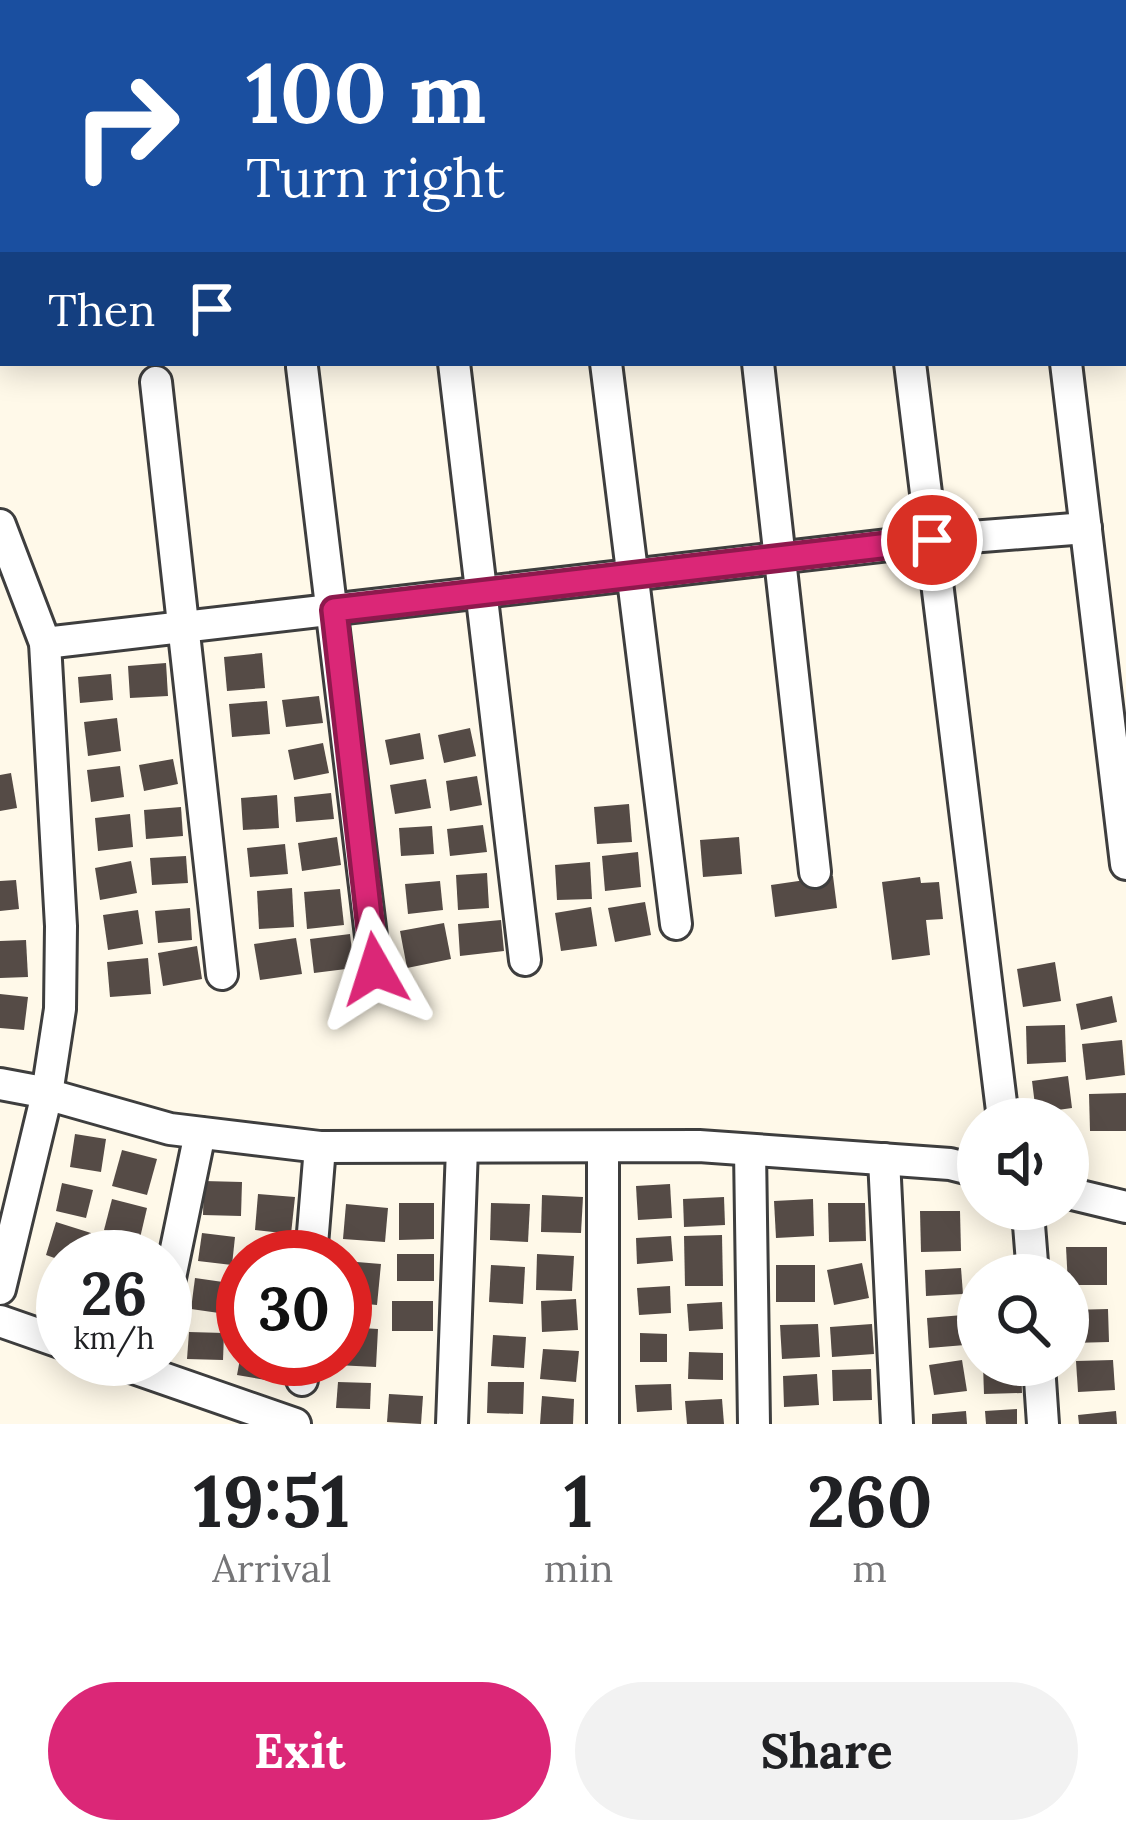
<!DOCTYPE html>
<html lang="en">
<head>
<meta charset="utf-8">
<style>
  :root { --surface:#fff; --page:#f2f2f2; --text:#202124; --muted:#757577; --accent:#db2777 }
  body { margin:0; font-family:Lora,serif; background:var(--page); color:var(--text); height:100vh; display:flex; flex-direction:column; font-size:45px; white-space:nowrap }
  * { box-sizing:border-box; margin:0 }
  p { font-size:39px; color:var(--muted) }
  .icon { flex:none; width:66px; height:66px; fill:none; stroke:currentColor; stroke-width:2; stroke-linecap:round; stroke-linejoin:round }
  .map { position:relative; height:1424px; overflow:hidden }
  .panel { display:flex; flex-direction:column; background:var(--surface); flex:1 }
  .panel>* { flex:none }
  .guide { position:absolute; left:0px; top:0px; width:1128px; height:366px; box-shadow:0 6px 30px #0003; background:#1a4fa0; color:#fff; overflow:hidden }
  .tools { position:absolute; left:957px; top:1098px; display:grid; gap:24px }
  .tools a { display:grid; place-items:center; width:132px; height:132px; border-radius:50%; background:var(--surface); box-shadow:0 6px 30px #0003; font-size:60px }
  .speed { position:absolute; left:36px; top:1230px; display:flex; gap:24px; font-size:60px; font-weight:700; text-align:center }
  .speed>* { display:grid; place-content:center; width:156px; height:156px; border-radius:50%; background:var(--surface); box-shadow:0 6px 30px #0003; line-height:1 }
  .speed small { font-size:30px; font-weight:400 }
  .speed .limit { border:18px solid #d22; background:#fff; color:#111 }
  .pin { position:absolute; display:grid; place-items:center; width:102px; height:102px; color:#fff; margin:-51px; border:6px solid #fff; border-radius:50%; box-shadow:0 3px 12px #0007 }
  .me { position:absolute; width:132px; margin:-66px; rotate:354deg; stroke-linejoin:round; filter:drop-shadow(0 0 9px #0008) }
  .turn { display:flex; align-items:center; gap:42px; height:252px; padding:0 48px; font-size:54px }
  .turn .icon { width:156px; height:156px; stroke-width:2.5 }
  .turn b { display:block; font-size:84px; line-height:102px }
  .then { display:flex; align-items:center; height:114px; padding:0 48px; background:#0003; gap:24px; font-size:45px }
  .eta { display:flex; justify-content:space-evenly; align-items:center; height:204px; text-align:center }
  .eta b { font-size:72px; font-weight:700; line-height:84px }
  .button { display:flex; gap:24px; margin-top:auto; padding:24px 48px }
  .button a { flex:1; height:138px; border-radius:72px; background:var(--accent); color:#fff; font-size:48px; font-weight:700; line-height:138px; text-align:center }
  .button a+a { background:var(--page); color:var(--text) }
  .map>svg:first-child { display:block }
</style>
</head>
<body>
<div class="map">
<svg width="1126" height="1424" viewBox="0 0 1126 1424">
  <rect width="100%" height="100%" fill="#fff9e9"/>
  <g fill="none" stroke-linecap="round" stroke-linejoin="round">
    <!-- stream -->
    <g stroke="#279ddb" stroke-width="8">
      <path d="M445,3L505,0"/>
      <path d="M0,32L3,31"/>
    </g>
  </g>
  <!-- building -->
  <g fill="#554b46">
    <path d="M262,653L265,688L227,691L224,657Z"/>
    <path d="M166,663L168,696L130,698L128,666Z"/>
    <path d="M111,674L113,700L80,703L78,677Z"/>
    <path d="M319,696L323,723L286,727L282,700Z"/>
    <path d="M267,701L270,734L232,737L229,704Z"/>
    <path d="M117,718L121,751L88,756L84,722Z"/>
    <path d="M470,728L476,756L444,763L438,735Z"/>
    <path d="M420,733L424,759L390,765L385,740Z"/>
    <path d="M323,743L329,773L294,780L288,750Z"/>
    <path d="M173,759L178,784L144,791L139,765Z"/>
    <path d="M120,766L124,797L91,802L87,770Z"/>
    <path d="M11,773L17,808L0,811V775Z"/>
    <path d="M477,776L482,805L450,811L446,781Z"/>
    <path d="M426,779L431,808L395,814L390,785Z"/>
    <path d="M331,793L334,819L296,822L294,797Z"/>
    <path d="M277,795L279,828L243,830L241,798Z"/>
    <path d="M629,804L632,842L597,844L594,807Z"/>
    <path d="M181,807L183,836L146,839L144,810Z"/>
    <path d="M130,814L133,847L98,851L95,818Z"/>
    <path d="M483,825L487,852L450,856L447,829Z"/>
    <path d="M432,826L434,854L401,856L399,828Z"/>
    <path d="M337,837L341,865L302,871L298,843Z"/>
    <path d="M739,837L742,874L703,877L700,840Z"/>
    <path d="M285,844L288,874L250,877L247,848Z"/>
    <path d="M638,852L641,887L605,891L602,856Z"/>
    <path d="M186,856L188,883L152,885L150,858Z"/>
    <path d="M131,861L137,893L100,900L95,868Z"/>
    <path d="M590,862L592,899L557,900L555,865Z"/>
    <path d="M487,873L489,908L458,910L456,875Z"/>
    <path d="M833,876L837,908L775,917L771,885Z"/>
    <path d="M920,877L921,883L939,882L943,919L926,920L930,955L892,960L882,882Z"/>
    <path d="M16,880L19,909L0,911V881Z"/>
    <path d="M440,881L443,910L408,914L405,884Z"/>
    <path d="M292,888L294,927L259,929L257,891Z"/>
    <path d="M340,889L344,925L307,929L304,892Z"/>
    <path d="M645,902L651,935L615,942L608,908Z"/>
    <path d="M591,907L597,946L561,951L555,913Z"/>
    <path d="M190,908L192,940L158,943L155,911Z"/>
    <path d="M138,910L143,944L108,950L103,915Z"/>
    <path d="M501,920L504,951L460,956L458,924Z"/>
    <path d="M444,923L451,959L407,968L400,931Z"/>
    <path d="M350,934L354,968L314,973L310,939Z"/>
    <path d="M296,938L302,974L260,980L254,944Z"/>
    <path d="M26,940L28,977L0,978V941Z"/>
    <path d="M197,946L202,979L163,986L158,953Z"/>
    <path d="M148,958L151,994L110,997L107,962Z"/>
    <path d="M1055,962L1061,1001L1023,1007L1017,969Z"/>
    <path d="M0,994L28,997L24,1030L0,1028Z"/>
    <path d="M1112,996L1117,1022L1081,1030L1076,1004Z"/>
    <path d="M1065,1025L1066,1062L1027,1064L1026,1026Z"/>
    <path d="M1122,1040L1125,1075L1086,1080L1082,1044Z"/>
    <path d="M1068,1076L1072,1108L1036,1113L1032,1081Z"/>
    <path d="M1126,1093V1131H1090L1089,1094Z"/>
    <path d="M75,1134L106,1139L101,1172L70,1167Z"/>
    <path d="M122,1150L157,1159L147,1195L112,1186Z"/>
    <path d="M204,1181L242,1182L241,1216L203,1215Z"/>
    <path d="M62,1183L93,1190L86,1218L56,1211Z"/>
    <path d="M670,1184L672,1218L638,1220L636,1186Z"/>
    <path d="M258,1194L295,1197L291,1234L255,1230Z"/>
    <path d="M542,1195L583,1197L581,1233L541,1232Z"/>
    <path d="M724,1197L725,1225L684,1227L683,1199Z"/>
    <path d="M112,1199L147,1208L140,1238L104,1230Z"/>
    <path d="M813,1199L814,1236L776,1238L774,1201Z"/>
    <path d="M399,1203H434V1239L399,1240Z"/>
    <path d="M491,1203L530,1204L528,1242L490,1240Z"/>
    <path d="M828,1203H865L866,1241L829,1242Z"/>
    <path d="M346,1204L388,1208L385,1242L343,1239Z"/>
    <path d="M920,1211H960L961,1251L921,1252Z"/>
    <path d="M56,1222L91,1233L83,1257H63V1261L46,1255Z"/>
    <path d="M202,1233L235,1237L232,1265L198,1261Z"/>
    <path d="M722,1235L723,1286H685L684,1236Z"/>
    <path d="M671,1236L673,1261L637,1264L636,1238Z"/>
    <path d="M1066,1247H1107V1285H1068Z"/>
    <rect x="397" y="1254" width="37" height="27"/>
    <path d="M537,1254L574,1256L572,1291L536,1290Z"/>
    <path d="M345,1261L381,1264L377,1305L345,1302Z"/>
    <path d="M862,1263L869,1298L834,1305L827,1270Z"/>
    <path d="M491,1265L525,1267L523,1304L489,1302Z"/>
    <rect x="776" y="1265" width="39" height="37"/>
    <path d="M961,1268L963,1294L926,1296L925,1270Z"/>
    <path d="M45,1274L63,1278V1309L38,1302Z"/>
    <path d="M195,1278L230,1283L226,1314L191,1309Z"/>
    <path d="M670,1286L671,1313L639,1315L637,1288Z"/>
    <path d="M576,1299L578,1330L542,1332L541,1301Z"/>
    <rect x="392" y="1301" width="41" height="30"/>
    <path d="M722,1302L723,1329L689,1331L687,1304Z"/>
    <path d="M1108,1309L1109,1342L1071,1343L1070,1310Z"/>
    <path d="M963,1315L965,1345L929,1348L927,1318Z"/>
    <path d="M818,1324L820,1357L782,1359L780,1325Z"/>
    <path d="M872,1324L874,1354L832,1357L830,1327Z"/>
    <path d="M345,1327L378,1329L376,1367L336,1365V1359H345Z"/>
    <path d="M189,1332L224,1333L223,1360L187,1359Z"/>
    <path d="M640,1333L667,1334V1362H640Z"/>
    <path d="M493,1335L526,1337L524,1368L491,1366Z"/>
    <path d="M543,1349L579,1351L576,1382L540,1379Z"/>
    <path d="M689,1352L723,1353V1380L688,1379Z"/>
    <path d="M240,1359H282L280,1373L273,1371L271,1381L237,1375Z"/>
    <path d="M962,1360L967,1391L934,1395L929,1365Z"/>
    <path d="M1113,1360L1115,1390L1078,1392L1076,1361Z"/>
    <path d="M983,1365H1021L1022,1393L984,1394Z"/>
    <path d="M871,1369L872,1400L833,1401L832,1370Z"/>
    <path d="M817,1374L819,1405L784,1407L783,1376Z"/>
    <path d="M338,1382L371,1383L370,1409L336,1408Z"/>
    <path d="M488,1382H524L523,1414L487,1413Z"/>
    <path d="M671,1384L672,1410L637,1412L635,1385Z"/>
    <path d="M389,1394L423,1396L421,1424L387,1422Z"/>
    <path d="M542,1396L574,1399L573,1424H540Z"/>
    <path d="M722,1399L724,1424H687L685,1401Z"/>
    <path d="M1017,1409V1424H986L985,1411Z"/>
    <path d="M966,1411L967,1424H932V1414Z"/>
    <path d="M1116,1411L1117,1424H1079L1078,1415Z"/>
  </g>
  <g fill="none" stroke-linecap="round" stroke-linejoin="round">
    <defs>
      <g id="minor">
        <path d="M7,3L8,0"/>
        <path d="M990,3L1028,0"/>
        <path d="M0,53L3,52"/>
        <path d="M0,132L3,143"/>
        <path d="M0,297L3,296"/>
        <path d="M454,363L525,960"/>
        <path d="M606,363L676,924"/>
        <path d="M758,363L815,872"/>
        <path d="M910,363L1003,1119"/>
        <path d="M1066,363L1126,864"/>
        <path d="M302,367L375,969"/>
        <path d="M156,382L222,974"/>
        <path d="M0,525L45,643L61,926L60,1009L47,1094L0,1289"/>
        <path d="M45,643L932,540L1086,528"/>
        <path d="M0,1084L32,1090L170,1129L320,1147L699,1146L950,1164L978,1171"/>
        <path d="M750,1150L754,1424"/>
        <path d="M884,1159L897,1424"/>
        <path d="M1068,1193L1126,1207"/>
        <path d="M1022,1209L1029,1225L1033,1275"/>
        <path d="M311,1257L320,1147"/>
        <path d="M165,1302L200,1133"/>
        <path d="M0,1321L63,1343"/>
        <path d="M108,1359L295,1424"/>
        <path d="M1039,1365L1043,1424"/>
        <path d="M302,1380L303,1359"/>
        <path d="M452,1424L462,1148"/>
        <path d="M603,1424V1147"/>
      </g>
    </defs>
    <!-- minor casing -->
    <use href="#minor" stroke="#3e3e3e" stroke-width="36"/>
    <!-- minor -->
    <use href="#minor" stroke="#fff" stroke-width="30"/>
  </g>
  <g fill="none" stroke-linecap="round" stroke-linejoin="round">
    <defs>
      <path id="route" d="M375,969L334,610L932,540"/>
    </defs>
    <!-- route casing -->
    <use href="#route" stroke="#8e194d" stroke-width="30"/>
    <!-- route -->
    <use href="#route" stroke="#db2777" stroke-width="21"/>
  </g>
</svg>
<div class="tools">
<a><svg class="icon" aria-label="sound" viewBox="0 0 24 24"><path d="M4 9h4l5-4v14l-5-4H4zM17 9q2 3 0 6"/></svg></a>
<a><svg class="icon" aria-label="search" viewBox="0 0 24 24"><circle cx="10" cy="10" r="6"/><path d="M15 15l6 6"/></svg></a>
</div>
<div class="speed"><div>26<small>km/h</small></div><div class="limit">30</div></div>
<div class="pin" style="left:932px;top:540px;background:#d93025"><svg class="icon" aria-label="arrive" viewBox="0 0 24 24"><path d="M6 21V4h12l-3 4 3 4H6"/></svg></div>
<svg class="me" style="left:375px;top:969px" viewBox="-20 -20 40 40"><path d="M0-17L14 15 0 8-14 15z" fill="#db2777" stroke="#fff" stroke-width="4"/></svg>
<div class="guide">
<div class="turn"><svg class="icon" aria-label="right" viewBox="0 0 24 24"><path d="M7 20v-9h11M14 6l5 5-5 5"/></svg><div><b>100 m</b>Turn right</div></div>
<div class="then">Then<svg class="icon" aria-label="arrive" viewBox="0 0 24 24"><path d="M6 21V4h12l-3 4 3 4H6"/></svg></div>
</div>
</div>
<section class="panel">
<div class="eta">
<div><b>19:51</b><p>Arrival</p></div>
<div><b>1</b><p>min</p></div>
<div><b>260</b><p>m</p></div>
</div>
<div class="button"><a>Exit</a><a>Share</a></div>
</section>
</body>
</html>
